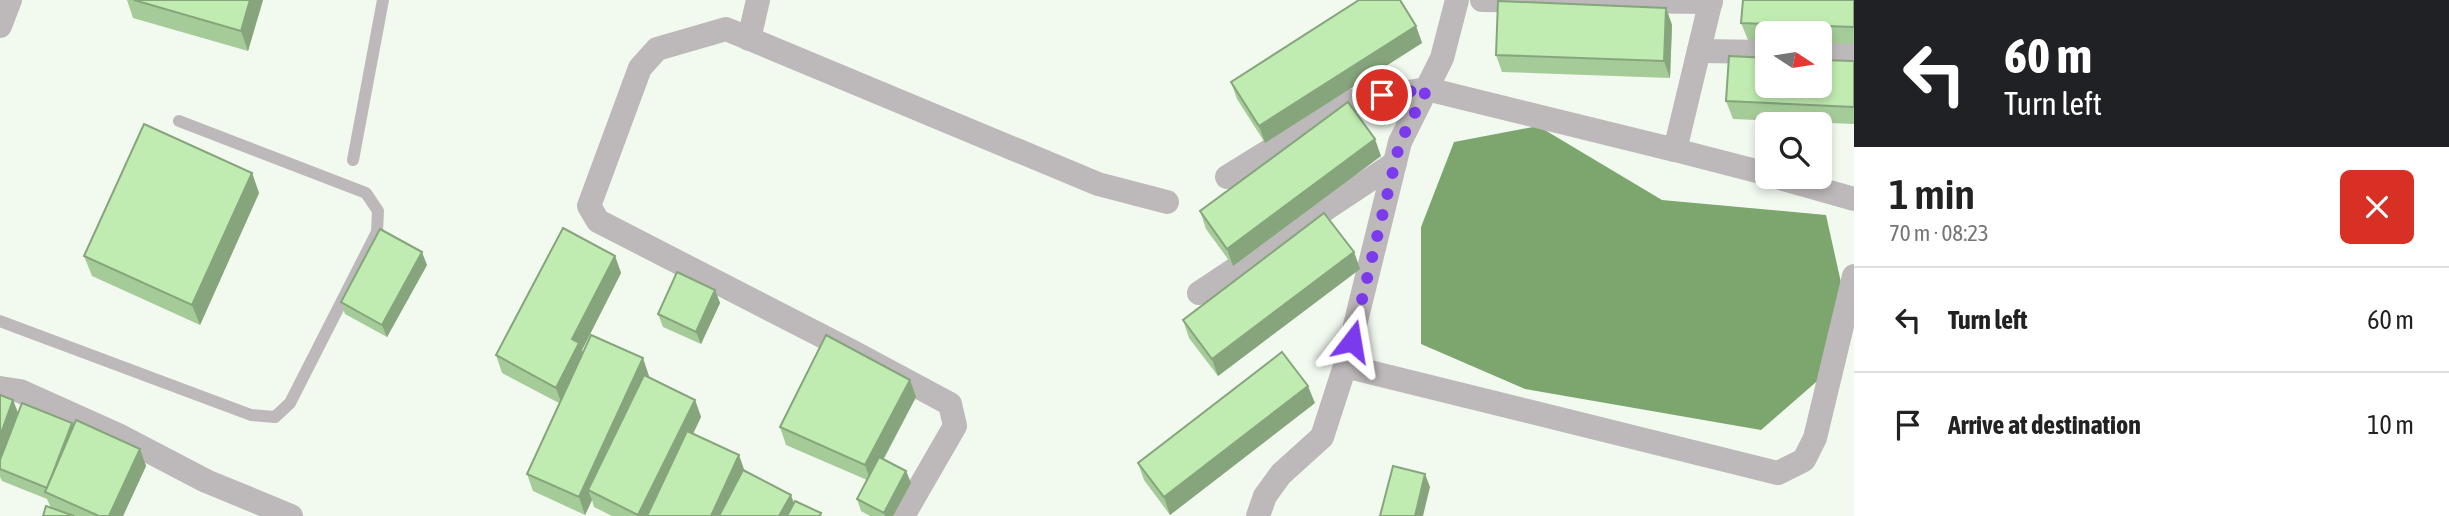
<!DOCTYPE html>
<html lang="en">
<head>
<meta charset="utf-8">
<style>
  :root { --surface:#fff; --page:#f6f6f6; --text:#222; --muted:#767676; --line:#e0e0e0 }
  body { margin:0; font-family:"Asap Condensed",sans-serif; background:var(--page); color:var(--text); height:100vh; display:flex; flex-direction:column; font-size:26px; white-space:nowrap }
  * { box-sizing:border-box; margin:0 }
  p { font-size:23px; color:var(--muted) }
  .icon { flex:none; width:38px; height:38px; fill:none; stroke:currentColor; stroke-width:2; stroke-linecap:round; stroke-linejoin:round }
  .map { position:relative; flex:1; overflow:hidden }
  .panel { display:flex; flex-direction:column; background:var(--surface); width:595px }
  .panel>* { flex:none }
  .guide { background:#202124; color:#fff; overflow:hidden }
  .needle { width:46px; rotate:102deg }
  .controls { position:absolute; left:1755px; top:21px; display:grid; gap:14px }
  .controls a { display:grid; place-items:center; width:77px; height:77px; border-radius:10px; background:var(--surface); box-shadow:0 4px 10px #0003; font-size:35px }
  .pin { position:absolute; display:grid; place-items:center; width:60px; height:60px; color:#fff; margin:-30px; border:4px solid #fff; border-radius:50%; box-shadow:0 2px 7px #0007 }
  .me { position:absolute; width:77px; margin:-38px; rotate:14deg; stroke-linejoin:round; filter:drop-shadow(0 0 5px #0008) }
  .turn { display:flex; align-items:center; gap:24px; height:147px; padding:0 35px; font-size:32px }
  .turn .icon { width:91px; height:91px; stroke-width:2.5 }
  .turn b { display:block; font-size:49px; line-height:60px }
  .round { display:grid; place-items:center; flex:none; width:74px; height:74px; border-radius:10px; background:var(--page) }
  .overview { display:flex; align-items:center; justify-content:space-between; height:119px; padding:0 35px }
  h1 { font-size:42px; font-weight:600; line-height:52px }
  ul { padding:0; list-style:none }
  li { display:flex; align-items:center; gap:21px; height:105px; padding:0 35px; border-top:2px solid var(--line) }
  li div { flex:1 }
  li b { display:block; font-size:26px }
  li em { font-style:normal }
  main { display:flex; flex:1; min-height:0 }
  .map>svg:first-child { display:block }
</style>
</head>
<body>
<main>
<div class="map">
<svg width="1854" height="516" viewBox="0 0 1854 516">
  <rect width="100%" height="100%" fill="#f2faf0"/>
  <!-- water -->
  <path fill="#7da66e" d="M1538,126L1662,200L1826,215L1842,287L1823,376L1761,430L1525,389L1421,344V227L1454,142Z"/>
  <g fill="none" stroke-linecap="round" stroke-linejoin="round">
    <!-- lane -->
    <g stroke="#bdb8ba" stroke-width="12">
      <path d="M353,160L383,0"/>
      <path d="M0,321L251,415L275,417L290,403L377,232L378,211L366,193L179,121"/>
    </g>
    <!-- street -->
    <g stroke="#bdb8ba" stroke-width="24">
      <path d="M1457,0L1442,58L1400,142L1345,366L1778,473L1804,460L1815,438L1854,276"/>
      <path d="M1482,0L1711,2"/>
      <path d="M1711,0L1675,150L1768,174"/>
      <path d="M0,26L10,0"/>
      <path d="M749,39L758,0"/>
      <path d="M1699,51L1768,52"/>
      <path d="M1820,53L1854,54"/>
      <path d="M1227,177L1350,101L1427,89L1675,150"/>
      <path d="M1776,177L1854,199"/>
      <path d="M1199,293L1395,163"/>
      <path d="M0,388L20,391L118,435L206,481L291,516"/>
      <path d="M903,516L955,426L950,404L855,353L598,221L589,206L640,68L657,49L726,29L1098,184L1167,202"/>
      <path d="M1258,516L1265,496L1281,474L1322,437L1345,366"/>
    </g>
  </g>
  <!-- wall -->
  <g fill="#a5cb98">
    <path d="M127,0H263L248,51L133,18Z"/>
    <path d="M1854,0V44L1820,43V33H1768V41L1748,40L1741,23Z"/>
    <path d="M1666,8L1672,25L1670,78L1502,72L1496,55Z"/>
    <path d="M1416,26L1422,43L1265,143L1237,99L1231,82Z"/>
    <path d="M1854,61V124L1733,119L1726,101Z"/>
    <path d="M1381,156L1233,266L1206,229L1200,211Z"/>
    <path d="M252,173L259,193L200,325L92,276L84,256Z"/>
    <path d="M1354,252L1360,269L1218,376L1189,338L1183,320Z"/>
    <path d="M615,256L621,273L582,350L583,353L649,376L648,377L695,400L701,417L693,434L744,470L794,503L821,513L822,516H612L594,507L592,500L585,515L533,491L527,474L559,403L502,373L496,355Z"/>
    <path d="M427,265L387,337L345,314L341,302Z"/>
    <path d="M715,290L720,303L701,344L663,327L658,314Z"/>
    <path d="M0,395L13,400L18,413L73,427L140,449L146,466L123,516H43L51,508L47,499L2,481L0,477Z"/>
    <path d="M916,397L884,459L906,471L911,483L893,516H870L861,511L857,499L867,480L786,445L780,427Z"/>
    <path d="M1315,403L1170,515L1144,480L1138,463Z"/>
  </g>
  <!-- shaded-wall -->
  <g fill="#86a57c">
    <path d="M250,0H263L248,51L241,31Z"/>
    <path d="M1666,8L1672,25L1670,78L1664,61Z"/>
    <path d="M1416,26L1422,43L1265,143L1259,126Z"/>
    <path d="M1375,139L1381,156L1233,266L1227,249Z"/>
    <path d="M252,173L259,193L200,325L192,305Z"/>
    <path d="M422,252L427,265L387,337L382,325Z"/>
    <path d="M1354,252L1360,269L1218,376L1212,359Z"/>
    <path d="M615,256L621,273L582,350L585,360L562,405L556,388L572,339Z"/>
    <path d="M715,290L720,303L701,344L696,332Z"/>
    <path d="M643,358L649,376L595,493L588,490L592,500L585,515L579,497Z"/>
    <path d="M910,380L916,397L871,482L865,465Z"/>
    <path d="M1308,386L1315,403L1170,515L1164,497Z"/>
    <path d="M13,400L18,413L0,461V436Z"/>
    <path d="M695,400L701,417L653,516H639L638,515Z"/>
    <path d="M72,423L76,435L47,488Z"/>
    <path d="M140,449L146,466L123,516H109Z"/>
    <path d="M739,455L745,472L725,516H711Z"/>
    <path d="M906,471L911,483L893,516H885L884,513Z"/>
    <path d="M1425,474L1430,487L1423,516H1415Z"/>
    <path d="M791,495L797,512L795,516H779Z"/>
  </g>
  <!-- building -->
  <g fill="#c0ecb1" stroke="#86a57c" stroke-width="2">
    <path d="M134,0H250L241,31Z"/>
    <path d="M1359,0H1400L1416,26L1259,126L1231,82Z"/>
    <path d="M1743,0H1854V27L1741,23Z"/>
    <path d="M1498,1L1666,8L1664,61L1496,55Z"/>
    <path d="M1729,56L1768,58V86H1820V60L1854,61V107L1726,101Z"/>
    <path d="M1348,102L1375,139L1227,249L1200,211Z"/>
    <path d="M144,124L252,173L192,305L84,256Z"/>
    <path d="M1324,213L1354,252L1212,359L1183,320Z"/>
    <path d="M563,228L615,256L572,339L579,343L556,388L496,355Z"/>
    <path d="M380,229L422,252L382,325L341,302Z"/>
    <path d="M677,272L715,290L696,332L658,314Z"/>
    <path d="M591,335L643,358L579,497L527,474Z"/>
    <path d="M826,335L910,380L865,465L780,427Z"/>
    <path d="M1282,352L1308,386L1164,497L1138,463Z"/>
    <path d="M644,375L695,400L638,515L588,490Z"/>
    <path d="M0,395L13,400L0,436Z"/>
    <path d="M22,403L72,423L47,488L0,469V460Z"/>
    <path d="M76,420L140,449L109,516H99L45,492Z"/>
    <path d="M687,431L739,455L711,516H647Z"/>
    <path d="M879,457L906,471L884,513L857,499Z"/>
    <path d="M1393,466L1425,474L1415,516H1380Z"/>
    <path d="M743,470L791,495L779,516H719Z"/>
    <path d="M795,501L821,513L819,516H787Z"/>
    <path d="M46,506L74,516H43Z"/>
  </g>
  <g fill="none" stroke-linecap="round" stroke-linejoin="round">
    <!-- route -->
    <path stroke="#7c3aed" stroke-width="12" stroke-dasharray="0 21.6" d="M1352,341L1400,142L1427,89L1382,95"/>
  </g>
</svg>
<div class="controls">
<a><svg class="needle" viewBox="-14 -14 28 28"><path d="M0-13l5 13h-10z" fill="#e53935"/><path d="M0 13l5-13h-10z" fill="#767676"/></svg></a>
<a><svg class="icon" aria-label="search" viewBox="0 0 24 24"><circle cx="10" cy="10" r="6"/><path d="M15 15l6 6"/></svg></a>
</div>
<div class="pin" style="left:1382px;top:95px;background:#d93025"><svg class="icon" aria-label="arrive" viewBox="0 0 24 24"><path d="M6 21V4h12l-3 4 3 4H6"/></svg></div>
<svg class="me" style="left:1352px;top:341px" viewBox="-20 -20 40 40"><path d="M0-17L14 15 0 8-14 15z" fill="#7c3aed" stroke="#fff" stroke-width="4"/></svg>
</div>
<section class="panel">
<div class="guide">
<div class="turn"><svg class="icon" aria-label="left" viewBox="0 0 24 24"><path d="M17 20v-9H6M10 6l-5 5 5 5"/></svg><div><b>60 m</b>Turn left</div></div>
</div>
<div class="overview"><div><h1>1 min</h1><p>70 m · 08:23</p></div><a class="round" style="background:#d93025;color:#fff"><svg class="icon" aria-label="close" viewBox="0 0 24 24"><path d="M6 6l12 12M18 6L6 18"/></svg></a></div>
<ul>
<li><svg class="icon" aria-label="left" viewBox="0 0 24 24"><path d="M17 20v-9H6M10 6l-5 5 5 5"/></svg><div><b>Turn left</b></div><em>60 m</em></li>
<li><svg class="icon" aria-label="arrive" viewBox="0 0 24 24"><path d="M6 21V4h12l-3 4 3 4H6"/></svg><div><b>Arrive at destination</b></div><em>10 m</em></li>
</ul>
</section>
</main>
</body>
</html>
